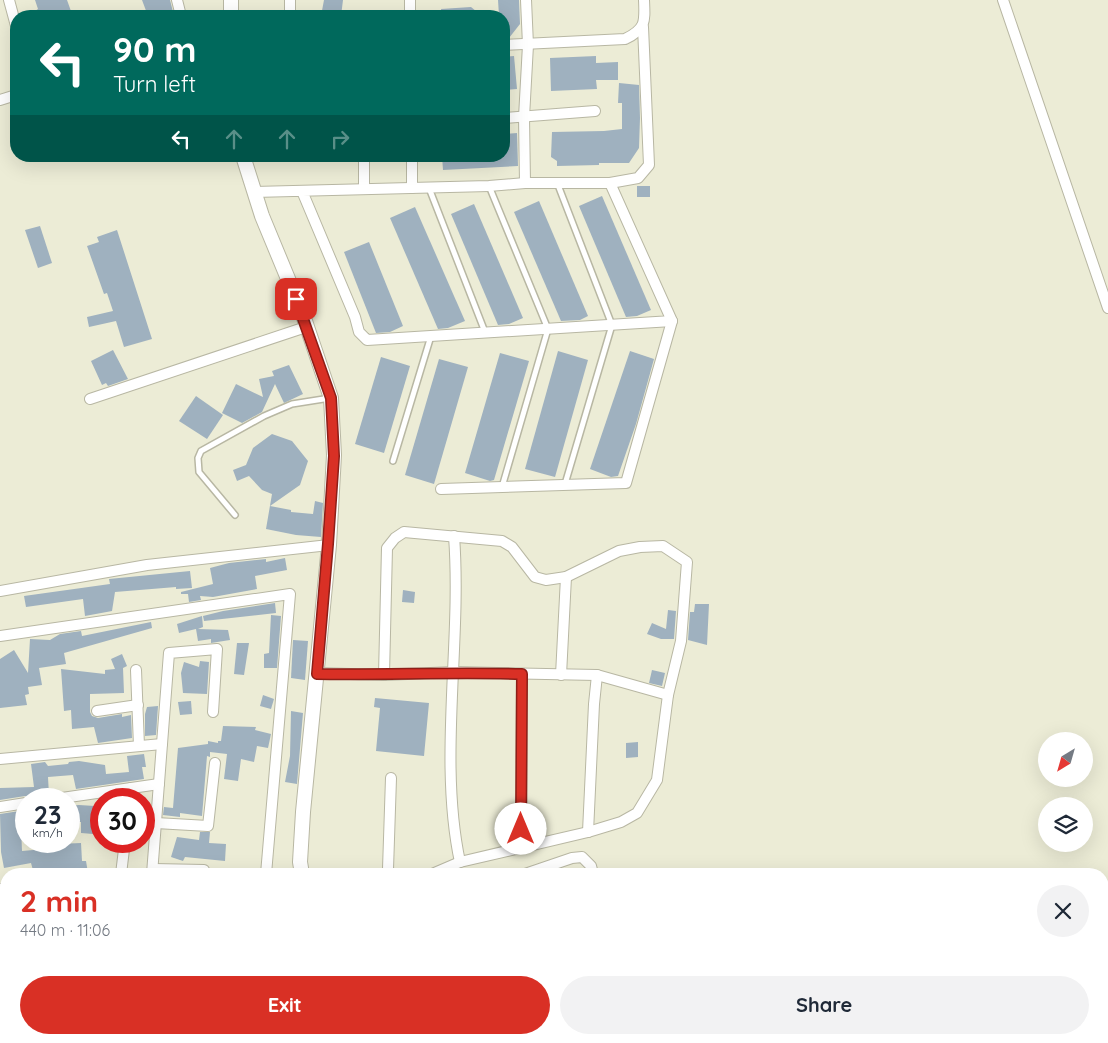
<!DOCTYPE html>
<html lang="en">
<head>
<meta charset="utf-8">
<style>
  :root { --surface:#fff; --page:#f2f2f3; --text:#1f2937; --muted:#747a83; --accent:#d93025 }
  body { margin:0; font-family:Quicksand,sans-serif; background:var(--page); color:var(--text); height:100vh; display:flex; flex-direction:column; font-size:19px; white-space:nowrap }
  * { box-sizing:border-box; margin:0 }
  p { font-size:16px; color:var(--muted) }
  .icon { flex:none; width:28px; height:28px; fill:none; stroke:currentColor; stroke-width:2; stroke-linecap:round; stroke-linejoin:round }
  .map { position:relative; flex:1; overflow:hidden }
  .details { position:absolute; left:0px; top:868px; width:1109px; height:176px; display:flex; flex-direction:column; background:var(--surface); border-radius:20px 20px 0 0; box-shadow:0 5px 20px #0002 }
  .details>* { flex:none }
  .top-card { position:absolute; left:10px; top:10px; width:500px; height:152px; border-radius:20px; box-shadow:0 5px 20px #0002; background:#00695c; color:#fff; overflow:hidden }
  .needle { width:32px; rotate:217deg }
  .controls { position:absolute; left:1038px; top:732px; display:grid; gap:10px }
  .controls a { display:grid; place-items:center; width:55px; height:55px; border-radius:50%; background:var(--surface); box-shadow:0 5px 20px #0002; font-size:25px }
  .speed { position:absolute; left:15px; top:788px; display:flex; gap:10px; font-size:25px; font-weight:700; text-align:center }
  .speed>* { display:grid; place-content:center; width:65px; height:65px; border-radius:50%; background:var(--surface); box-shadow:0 5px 20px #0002; line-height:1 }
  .speed small { font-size:12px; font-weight:400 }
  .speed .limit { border:8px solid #d22; background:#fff; color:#111 }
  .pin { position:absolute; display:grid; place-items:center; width:42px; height:42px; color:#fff; margin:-21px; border-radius:10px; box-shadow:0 2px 8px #0006 }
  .me { position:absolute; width:55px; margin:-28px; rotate:0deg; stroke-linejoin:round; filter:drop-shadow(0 0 4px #0008) }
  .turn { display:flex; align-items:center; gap:18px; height:105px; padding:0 20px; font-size:22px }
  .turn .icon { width:65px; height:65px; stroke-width:2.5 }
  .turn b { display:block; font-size:35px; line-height:42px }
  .lanes { display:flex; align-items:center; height:48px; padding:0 20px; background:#0003; justify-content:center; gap:25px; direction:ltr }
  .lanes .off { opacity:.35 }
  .round { display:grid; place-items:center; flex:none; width:52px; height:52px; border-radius:26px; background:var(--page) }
  .summary { display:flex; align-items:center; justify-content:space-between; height:85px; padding:0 20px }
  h1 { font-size:30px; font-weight:800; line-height:38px; color:var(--accent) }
  .button { display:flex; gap:10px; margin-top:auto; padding:10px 20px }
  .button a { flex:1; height:58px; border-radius:30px; background:var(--accent); color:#fff; font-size:20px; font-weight:800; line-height:58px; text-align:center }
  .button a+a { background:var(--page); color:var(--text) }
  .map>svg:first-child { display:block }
</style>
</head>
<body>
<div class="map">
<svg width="1108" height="1043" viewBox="0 0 1108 1043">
  <rect width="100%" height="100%" fill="#ececd6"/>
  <!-- building -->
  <g fill="#9fb1bf">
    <path d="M35,0H67L72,14L68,16H28L38,9Z"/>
    <path d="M142,0H170L174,16H148Z"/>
    <path d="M324,0H343L341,16H321Z"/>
    <path d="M498,0H519L520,24L509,38H504V16H499Z"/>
    <path d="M471,7L482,16H442L441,9Z"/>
    <path d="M514,56L517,89L504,90V57Z"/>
    <path d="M596,56V63L618,62V80H596L597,89L551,91L550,58Z"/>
    <path d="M619,83L639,85L640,118L639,148L629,163H599V165L557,166V161L551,157L552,132L604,131L622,129V103H618Z"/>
    <path d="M517,133L518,166L443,170L442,156H504V134Z"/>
    <rect x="637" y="186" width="13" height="11"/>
    <path d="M602,196L651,310L637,316L626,317L579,206Z"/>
    <path d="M539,201L588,316L580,320L561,321L514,212Z"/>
    <path d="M474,204L523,318L509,324L498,325L451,214Z"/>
    <path d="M415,207L465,321L448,328L438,329L390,218Z"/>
    <path d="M40,226L52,263L38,268L25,230Z"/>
    <path d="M117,230L152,339L124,347L116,321L89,327L87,317L113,311L107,293L104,294L87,246L99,242L97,237Z"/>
    <path d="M369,242L403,326L390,332L376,333L344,252Z"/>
    <path d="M113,350L128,379L108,386L106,383L102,385L91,361Z"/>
    <path d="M558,351L588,360L555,477L525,469Z"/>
    <path d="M630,351L654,359L636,424L618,476L611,477L590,469Z"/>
    <path d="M500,353L529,361L494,480L490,481L465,473Z"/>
    <path d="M381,357L410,366L384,453L355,444Z"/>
    <path d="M439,359L468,367L434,484L405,475Z"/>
    <path d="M289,365L303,394L284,403L275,384L262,412L242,423L222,413L236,384L263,397L259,379L274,376L272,371Z"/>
    <path d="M196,396L223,415L207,439L179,421Z"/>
    <path d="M272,434L292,441L308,461L300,485L270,506L291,510V512L313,514L315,501L323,503L321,537L296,535L266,529L272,494L262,490L249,476L237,481L233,470L246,465L253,448Z"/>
    <path d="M285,558L287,570L255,576L257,589L213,597L200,596L201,600L189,602L188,594H181V592L213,584L210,568L229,563L266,559V562Z"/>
    <path d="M190,571L192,588L176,589V587L115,592L112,611L85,616L83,599L26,607L24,596L110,584L109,579Z"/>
    <path d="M403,590L415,592L414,603L402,602Z"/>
    <path d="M275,603L276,613L204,621L203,616L223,611Z"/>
    <path d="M695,604H709L707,645L688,640L690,612H694Z"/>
    <path d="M668,610L676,611L674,639H661L647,634L652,623L666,629Z"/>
    <path d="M271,615L281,616L277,668H264V654L269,653Z"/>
    <path d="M202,616L203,627L198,629L228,630L230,640L211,643V639L198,641L196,629L179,633L177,624Z"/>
    <path d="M151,622L152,628L64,653L66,664L39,668L42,685L28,687L29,694L25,695L27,705L0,708V659L14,650L28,673L30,639L50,640L60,634L81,631L82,636Z"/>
    <path d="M293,640L308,641L305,680L291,678Z"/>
    <path d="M237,643H249L244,675L234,674Z"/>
    <path d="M122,654L127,666L123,668L124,693L90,694V712L92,716L98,718L122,714V717L131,715L132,738L98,743L94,727L72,729L71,710L64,711L61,669L105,674V670L115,669L111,659Z"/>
    <path d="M200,661L209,662L207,694L183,693L181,673L184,662L199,667Z"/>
    <path d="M652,670L665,673L662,686L649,683Z"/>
    <path d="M263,695L274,699L271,709L260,706Z"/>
    <path d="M375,698L429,703L424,756L376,751L380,708L374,707Z"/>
    <path d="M191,701L192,714L180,715L178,702Z"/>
    <path d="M158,706L156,735L145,736V714L147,707Z"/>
    <path d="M291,711L303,713L297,784L285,782L290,756Z"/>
    <path d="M223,726L256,727L255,730L271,734L268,748L257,746L254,762L241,759L238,781L224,779L227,754L210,752V757L207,756L202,816L180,813V817L163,815L164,807L173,808L178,748L208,744V741L218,743V741H221Z"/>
    <path d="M638,742V757L626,758V743Z"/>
    <path d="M144,754L146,767H142L144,779L76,789L73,775L48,777L49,796L33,799L25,796L0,800V788L34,787L31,764L45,762L48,766L68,764L69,762L79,761L105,765L106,774L129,772L127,756Z"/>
    <path d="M79,805L95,806L93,834L81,833V822H76V817L69,818V806Z"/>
    <path d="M26,810V826L21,827L22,851L45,849L44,845L57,843L58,844L81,843L82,861H86L88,873L34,874L31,863L4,868L1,852L0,814Z"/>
    <path d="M200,832H210L209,843L226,844L225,861L185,857L183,861L171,857L177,837L199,840Z"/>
  </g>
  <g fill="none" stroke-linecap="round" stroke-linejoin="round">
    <defs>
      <g id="service">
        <path d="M558,185L612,325L565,484"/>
        <path d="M489,186L548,329L502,487"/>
        <path d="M429,188L485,332"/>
        <path d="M393,461L431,336"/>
        <path d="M235,515L199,472L198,458L201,451L264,416L292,404L330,398"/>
      </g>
      <g id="minor">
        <path d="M9,0L16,26"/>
        <path d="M177,0L181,16"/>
        <path d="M290,0V16"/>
        <path d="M410,0V16"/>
        <path d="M1003,0L1108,308"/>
        <path d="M504,45L625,39C646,29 645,22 644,0"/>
        <path d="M0,100L16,95"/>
        <path d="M504,118L595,111"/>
        <path d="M364,156V189"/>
        <path d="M412,156V188"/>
        <path d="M525,183L524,117L528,45L526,0"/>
        <path d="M610,183L638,178L649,165L643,27"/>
        <path d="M254,192L489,186L525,183H610L672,321L367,340L359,332L355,317L302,191"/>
        <path d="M90,399L306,327"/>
        <path d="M441,489L626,483L672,321"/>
        <path d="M454,536C462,642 438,759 460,862"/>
        <path d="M0,591L147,565L329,545"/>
        <path d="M0,636L290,594L266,874"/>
        <path d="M136,670L139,746"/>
        <path d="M317,673L384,675L454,672L597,675L668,695"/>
        <path d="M384,675L387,548L395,538L404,532L502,541L512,547L535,577L546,580L566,577L619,551L640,547L663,546L687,562L681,641L668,695L657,780L637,813L621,822L588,832L460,862L432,874"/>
        <path d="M561,675L566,577"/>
        <path d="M97,711L138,705"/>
        <path d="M0,759L162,744"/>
        <path d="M391,778L388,869L391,874"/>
        <path d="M55,799L159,784"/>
        <path d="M130,799L131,788"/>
        <path d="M0,807L26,803"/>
        <path d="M156,823L208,826L215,763"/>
        <path d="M588,832L594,704L597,675"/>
        <path d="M521,848L522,674"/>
        <path d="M153,869L204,870V874"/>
        <path d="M121,874L125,841"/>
        <path d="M152,874L169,653L217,649L213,712"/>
        <path d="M525,874L572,858L582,857L591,866L593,874"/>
        <path d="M0,889H6"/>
        <path d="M147,1038L148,1043"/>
        <path d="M641,1038L643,1043"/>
        <path d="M69,1043L87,1038"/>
        <path d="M504,1043L519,1038"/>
      </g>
      <g id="secondary">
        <path d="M231,16V0"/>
        <path d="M243,156L262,216L303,315L331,398L334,455L329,545L303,812L300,862L302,874"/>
        <path d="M324,1038L325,1043"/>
      </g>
    </defs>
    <!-- service casing -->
    <use href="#service" stroke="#b8b7a3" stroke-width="8"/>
    <!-- minor casing -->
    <use href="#minor" stroke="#b8b7a3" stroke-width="12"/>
    <!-- secondary casing -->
    <use href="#secondary" stroke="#b8b7a3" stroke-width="16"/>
    <!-- service -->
    <use href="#service" stroke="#fff" stroke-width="5"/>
    <!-- minor -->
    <use href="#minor" stroke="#fff" stroke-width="10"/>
    <!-- secondary -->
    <use href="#secondary" stroke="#fff" stroke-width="14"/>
  </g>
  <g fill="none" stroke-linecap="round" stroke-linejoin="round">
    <defs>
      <path id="route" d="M296,299L331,398L334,456L328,544L317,674C385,675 454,672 522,674L521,829"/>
    </defs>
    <!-- route casing -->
    <use href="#route" stroke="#8d1f18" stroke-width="12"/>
    <!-- route -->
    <use href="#route" stroke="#d93025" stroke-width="9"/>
  </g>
</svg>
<div class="controls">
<a><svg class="needle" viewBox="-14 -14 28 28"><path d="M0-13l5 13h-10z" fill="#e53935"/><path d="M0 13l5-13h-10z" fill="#747a83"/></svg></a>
<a><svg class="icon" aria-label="layers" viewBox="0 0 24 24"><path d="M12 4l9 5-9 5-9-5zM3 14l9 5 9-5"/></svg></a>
</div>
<div class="speed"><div>23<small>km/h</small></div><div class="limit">30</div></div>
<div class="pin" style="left:296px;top:299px;background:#d93025"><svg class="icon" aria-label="arrive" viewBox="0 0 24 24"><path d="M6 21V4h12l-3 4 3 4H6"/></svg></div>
<svg class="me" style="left:521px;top:829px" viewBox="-20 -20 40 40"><circle r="19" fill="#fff"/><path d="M0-13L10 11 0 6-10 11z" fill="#d93025"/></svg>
<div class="top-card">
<div class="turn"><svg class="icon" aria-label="left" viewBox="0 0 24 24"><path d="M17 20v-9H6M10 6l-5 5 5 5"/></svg><div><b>90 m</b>Turn left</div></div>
<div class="lanes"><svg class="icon" aria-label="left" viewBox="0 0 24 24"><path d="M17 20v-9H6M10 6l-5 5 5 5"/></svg><svg class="icon off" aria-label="ahead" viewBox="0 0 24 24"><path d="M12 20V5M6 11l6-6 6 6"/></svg><svg class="icon off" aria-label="ahead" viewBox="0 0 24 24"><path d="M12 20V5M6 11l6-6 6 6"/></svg><svg class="icon off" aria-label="right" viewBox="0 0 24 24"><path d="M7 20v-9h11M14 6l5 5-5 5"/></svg></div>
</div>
<section class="details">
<div class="summary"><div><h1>2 min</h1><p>440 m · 11:06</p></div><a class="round"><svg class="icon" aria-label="close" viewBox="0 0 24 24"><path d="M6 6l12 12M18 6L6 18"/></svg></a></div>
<div class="button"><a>Exit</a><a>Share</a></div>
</section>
</div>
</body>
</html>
